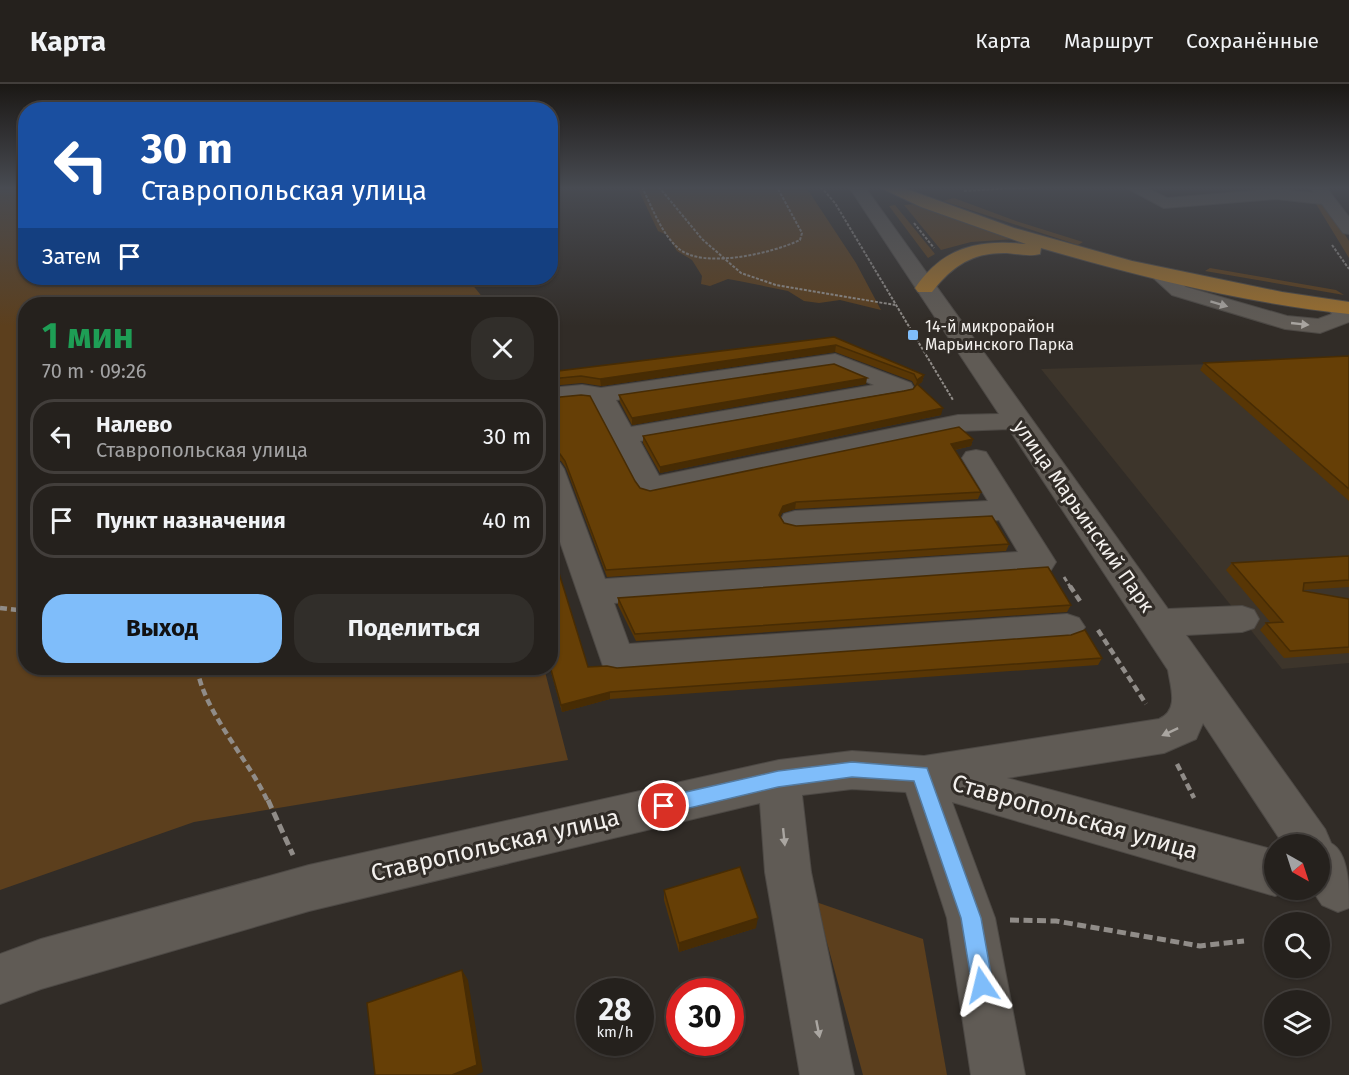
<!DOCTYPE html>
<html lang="ru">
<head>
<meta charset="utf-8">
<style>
  :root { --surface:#25211d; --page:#312e2a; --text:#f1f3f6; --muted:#a3a3a4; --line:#423e3b; --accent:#7fbdfa }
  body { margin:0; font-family:"Fira Sans",sans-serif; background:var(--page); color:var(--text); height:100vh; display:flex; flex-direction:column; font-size:22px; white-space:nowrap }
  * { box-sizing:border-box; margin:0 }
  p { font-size:20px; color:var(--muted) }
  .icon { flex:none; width:33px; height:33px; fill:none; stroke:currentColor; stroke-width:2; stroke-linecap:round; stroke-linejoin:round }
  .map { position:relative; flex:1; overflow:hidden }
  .sheet { position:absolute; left:18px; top:213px; width:540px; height:378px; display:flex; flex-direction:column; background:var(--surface); border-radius:24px; box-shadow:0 2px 4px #0004,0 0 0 2px var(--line) }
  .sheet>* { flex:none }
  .banner { position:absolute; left:18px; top:18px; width:540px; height:183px; border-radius:24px; box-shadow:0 2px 4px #0004,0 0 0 2px var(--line); background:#1a4fa0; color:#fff; overflow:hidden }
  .needle { width:39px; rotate:141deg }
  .buttons { position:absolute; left:1264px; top:750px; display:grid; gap:12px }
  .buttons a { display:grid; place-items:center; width:66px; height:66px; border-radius:50%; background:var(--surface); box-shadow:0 2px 4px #0004,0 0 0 2px var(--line); font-size:30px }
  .speed { position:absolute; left:576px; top:894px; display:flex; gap:12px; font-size:30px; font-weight:700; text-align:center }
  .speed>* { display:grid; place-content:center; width:78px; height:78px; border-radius:50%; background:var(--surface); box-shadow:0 2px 4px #0004,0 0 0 2px var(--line); line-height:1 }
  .speed small { font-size:15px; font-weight:400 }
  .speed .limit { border:9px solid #d22; background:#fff; color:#111 }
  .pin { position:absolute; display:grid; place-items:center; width:51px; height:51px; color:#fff; margin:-26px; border:3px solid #fff; border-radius:50%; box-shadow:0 2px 6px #0007 }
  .me { position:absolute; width:66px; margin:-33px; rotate:350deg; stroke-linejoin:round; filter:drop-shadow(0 0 4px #0008) }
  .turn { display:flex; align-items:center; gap:21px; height:126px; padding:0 24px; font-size:27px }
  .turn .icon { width:78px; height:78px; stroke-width:2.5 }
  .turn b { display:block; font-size:42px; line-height:51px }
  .then { display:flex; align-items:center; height:57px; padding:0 24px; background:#0003; gap:12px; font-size:22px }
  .round { display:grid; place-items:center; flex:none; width:63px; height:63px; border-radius:24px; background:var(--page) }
  .overview { display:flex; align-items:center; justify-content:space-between; height:102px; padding:0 24px }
  h1 { font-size:36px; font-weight:700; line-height:45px; color:#1e9e55 }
  .button { display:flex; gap:12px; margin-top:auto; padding:12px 24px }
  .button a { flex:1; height:69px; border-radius:24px; background:var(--accent); color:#111; font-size:24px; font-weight:700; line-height:69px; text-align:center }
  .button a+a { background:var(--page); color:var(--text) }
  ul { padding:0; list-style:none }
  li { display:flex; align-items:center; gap:18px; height:75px; margin:0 12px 9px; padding:0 12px; border:3px solid var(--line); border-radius:24px }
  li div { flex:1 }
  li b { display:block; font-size:22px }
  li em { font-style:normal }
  header { display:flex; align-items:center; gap:36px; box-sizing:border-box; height:84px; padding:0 30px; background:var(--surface); border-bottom:2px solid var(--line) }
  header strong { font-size:28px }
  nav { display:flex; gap:33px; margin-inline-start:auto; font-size:21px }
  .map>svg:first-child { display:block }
</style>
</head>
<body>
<header>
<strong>Карта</strong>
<nav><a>Карта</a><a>Маршрут</a><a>Сохранённые</a></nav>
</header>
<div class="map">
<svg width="1349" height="991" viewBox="0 0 1349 991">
  <rect width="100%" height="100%" fill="#312c27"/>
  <!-- built -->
  <path fill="#3d352b" d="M1349,276V579L1282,585L1041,285Z"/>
  <!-- green -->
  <g fill="#5c3f1d">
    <path d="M0,103H25L26,194H467L488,220H26V584H544L568,676L194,738L0,806Z"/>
    <path d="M637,103H806L856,179L881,226L840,216L819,219L804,217L788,207L739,197L728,195L710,202L701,200L702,192L692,176L677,167L667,151L658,147Z"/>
    <path d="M954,114L1019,138L1083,158L1078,161L943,117Z"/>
    <path d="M1313,115L1323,116L1349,157V174Z"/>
    <path d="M915,120L1015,155L971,158L941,166L904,121Z"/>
    <path d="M895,121L935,170L928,174L889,122Z"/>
    <path d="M1210,184L1336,206L1344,211L1205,187Z"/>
    <path d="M816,818L923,855L947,991H863Z"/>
  </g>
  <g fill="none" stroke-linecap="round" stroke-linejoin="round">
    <defs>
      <g id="minor">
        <path d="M849,103H865L1168,525L1242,522L1254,526L1259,535L1254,544L1242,548L1186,551L1325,745L1331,759C1349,769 1349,803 1349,824L1338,828L1322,821L1312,806H1320V760H1283L1203,639L1196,655L1164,669L1007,694L1275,766V806H1290L1275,812L952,718L995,834L1025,991H971L947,834L906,708L852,705L802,711L811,788L854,991H800L765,788L760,719L309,827L41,905L0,920V870L41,855L309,781L779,676L852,667L924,672L1159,635C1179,626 1171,605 1168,586L1009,345L958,347L651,412L641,409L637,403L592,317L582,315L550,319V304L582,301L601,304L835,270L911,299L914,304L911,309L902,311L640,357L659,392L958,331L999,330ZM833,284L874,301L631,343L616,316Z"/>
        <path d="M1125,103H1145L1167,114L1276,105L1314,109L1310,103H1326L1349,133V150L1343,149L1322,120L1276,115L1164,124Z"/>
        <path d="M1159,184L1166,186L1186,203L1287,232L1318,235L1332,230L1326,223L1330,219H1344L1349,223V238L1320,249L1285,245L1172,211L1149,190Z"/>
        <path d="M976,366L986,368L1051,470L1056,478L1051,486L1040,489L614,519L629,560L1067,530L1079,534L1085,543L1079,552L1067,556L617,589L604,585L550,429V376L560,379L564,385L605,495L1018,468L999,436L795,447L784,444L780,437L784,430L795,427L988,417L962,374L966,368Z"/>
      </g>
      <path id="major" d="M879,103H901L1014,144L1132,177L1282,208L1349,218V230C1245,219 1141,193 1041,164L1040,170C1029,173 1018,170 1007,169C973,168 952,182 932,208H918L915,204C943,163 978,155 1026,160L921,123Z"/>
    </defs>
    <!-- minor casing -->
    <use href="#minor" stroke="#4d4945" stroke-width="2"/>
    <!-- major casing -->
    <use href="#major" stroke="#4d4945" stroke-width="2"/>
    <!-- path-far3 -->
    <g stroke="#908c88" stroke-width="2" stroke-dasharray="3 1.5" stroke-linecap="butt">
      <path d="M642,103C652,123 661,149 678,164C702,186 773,169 800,156L802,149L777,103"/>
      <path d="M659,103L702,155L741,189L776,201L895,221"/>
      <path d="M821,103L835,119L953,316"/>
      <path d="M964,107L1035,103"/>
      <path d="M914,139L934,164"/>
      <path d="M1332,161L1349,185"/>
    </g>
    <!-- path-far2 -->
    <path stroke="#908c88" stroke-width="3" stroke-dasharray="5 3" stroke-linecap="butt" d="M1064,493L1071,504"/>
    <!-- path-far1 -->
    <g stroke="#908c88" stroke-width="4.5" stroke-dasharray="7 4" stroke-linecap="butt">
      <path d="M1070,502L1080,517"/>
      <path d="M0,524L26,527"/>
      <path d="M1098,546L1146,620"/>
      <path d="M197,584C204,628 249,676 268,718"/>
      <path d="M1177,680L1194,714"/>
    </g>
    <!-- path -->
    <g stroke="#908c88" stroke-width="5" stroke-dasharray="9 4.5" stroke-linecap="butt">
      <path d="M268,716L293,771"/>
      <path d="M1010,836L1056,837L1200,862L1244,857"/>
    </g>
    <!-- minor -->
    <use href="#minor" fill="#605b55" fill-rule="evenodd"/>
    <!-- major -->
    <use href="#major" fill="#9b6f2e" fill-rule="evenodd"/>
  </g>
  <!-- wall -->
  <g fill="#583605">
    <path d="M834,253L924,291L922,298L918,301L941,331L660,389L643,359V352L913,305L915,302L912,297L835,268L601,302L582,299L550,302V288Z"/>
    <path d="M1349,272V417L1200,286L1204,279Z"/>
    <path d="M866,300L632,341L620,318L619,311Z"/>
    <path d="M550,314L635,397L640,404L650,407L973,355L971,362L955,366L981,408L978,415L795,425L782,429L780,433L784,439L796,442L1009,460L1006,467L607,493L566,384L561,377L550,375Z"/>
    <path d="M1349,472V503L1303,506V507L1349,515V569L1284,574L1260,546L1266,539H1271L1226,486L1232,479Z"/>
    <path d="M618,514L1071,521L1067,528L636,557L618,521Z"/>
    <path d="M1102,574L1098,581L610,615L562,628L550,584L588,583L617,584Z"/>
    <path d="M664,806L756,844L679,868L664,816Z"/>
  </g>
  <!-- shaded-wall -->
  <g fill="#472c04">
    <path d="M836,261L835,268L601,302L600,295Z"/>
    <path d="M924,291L922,298L916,302L917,296Z"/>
    <path d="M867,294L866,300L632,341V334Z"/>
    <path d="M943,324L941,331L660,389V383Z"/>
    <path d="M973,355L971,362L949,367L951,360Z"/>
    <path d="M796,418L795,425L782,429L778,438L779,431L783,422Z"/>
    <path d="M610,608V615L562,628L561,621Z"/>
    <path d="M758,834L756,844L679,868V859Z"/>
    <path d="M462,886L468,896L483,988L476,991H452Z"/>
  </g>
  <!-- building -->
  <g fill="#663f06" stroke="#472c04" stroke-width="1.5">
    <path d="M834,253L924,291L917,296L914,290L836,261L600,295L581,292L550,295V288Z"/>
    <path d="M1349,272V405L1204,279Z"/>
    <path d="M834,280L867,294L632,334L619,311Z"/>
    <path d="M917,300L943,324L660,383L643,352L904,307L913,305Z"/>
    <path d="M581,311L590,312L635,397L640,404L650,407L959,343L973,355L951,360L981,408L796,418L783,422L779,431L784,439L796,442L992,432L1009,460L606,486L565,377L560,370L550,368V314Z"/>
    <path d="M550,460L588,583L607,582L617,584L1071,551L1085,546L1102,574L610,608L561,621L550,582Z"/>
    <path d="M1349,472V496L1304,499L1303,507L1349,515V563L1290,567L1266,539L1283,538L1232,479Z"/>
    <path d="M1048,483L1071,521L635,550L618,514Z"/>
    <path d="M740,783L758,834L679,859L664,806Z"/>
    <path d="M462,886L477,981L452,991H375L367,919Z"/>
  </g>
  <!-- one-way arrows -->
  <defs><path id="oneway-solid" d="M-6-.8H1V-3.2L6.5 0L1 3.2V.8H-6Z" transform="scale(1.5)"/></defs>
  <g fill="#aaa6a1">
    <use href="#oneway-solid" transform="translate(1219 220) rotate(17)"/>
    <use href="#oneway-solid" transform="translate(1300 240) rotate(6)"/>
    <use href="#oneway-solid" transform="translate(1170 648) rotate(155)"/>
    <use href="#oneway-solid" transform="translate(784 753) rotate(84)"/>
    <use href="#oneway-solid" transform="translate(818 945) rotate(79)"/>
  </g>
  <!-- sky -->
  <linearGradient id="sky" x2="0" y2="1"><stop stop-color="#1b1815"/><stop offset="0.43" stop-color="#484b52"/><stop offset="1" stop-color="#484b52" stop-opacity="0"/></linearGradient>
  <rect width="1349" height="242" fill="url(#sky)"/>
  <!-- route -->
  <path fill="#7fbdfa" stroke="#537ba2" stroke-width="1.5" d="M852,678L927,684L981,834L993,901L990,909L982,912L975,909L972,901L961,834L914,697L852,693L778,703L664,730L657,727L655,722L657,716L664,713L778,687Z"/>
  <!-- markers -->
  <rect fill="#7fbdfa" stroke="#312c27" stroke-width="2" x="907" y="245" width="12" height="12" rx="3"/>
  <g text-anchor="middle" stroke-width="6" stroke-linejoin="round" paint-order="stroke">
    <!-- far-poi labels -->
    <g font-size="16" fill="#f3f0ed" stroke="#312c27" text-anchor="start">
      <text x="925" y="248">14-й микрорайон<tspan x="925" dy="18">Марьинского Парка</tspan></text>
    </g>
    <!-- street labels -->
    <g font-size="20" fill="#f3f0ed" stroke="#312c27">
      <text transform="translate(1084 432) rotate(55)" y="7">улица Марьинский Парк</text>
    </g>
    <!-- near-street labels -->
    <g font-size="24" fill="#f3f0ed" stroke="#312c27">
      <text transform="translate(1075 733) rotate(16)" y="8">Ставропольская улица</text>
      <text transform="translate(495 761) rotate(-13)" y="8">Ставропольская улица</text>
    </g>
  </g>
</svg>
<div class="buttons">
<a><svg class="needle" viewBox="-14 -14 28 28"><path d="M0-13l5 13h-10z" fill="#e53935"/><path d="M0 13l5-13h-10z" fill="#a3a3a4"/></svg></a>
<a><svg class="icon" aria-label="search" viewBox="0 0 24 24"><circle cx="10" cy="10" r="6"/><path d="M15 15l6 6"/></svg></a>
<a><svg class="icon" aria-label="layers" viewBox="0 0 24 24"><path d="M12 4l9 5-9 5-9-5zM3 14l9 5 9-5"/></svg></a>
</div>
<div class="speed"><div>28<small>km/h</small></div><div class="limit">30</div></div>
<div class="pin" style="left:664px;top:722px;background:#d93025"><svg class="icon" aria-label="arrive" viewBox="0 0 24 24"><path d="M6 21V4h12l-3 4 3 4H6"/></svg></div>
<svg class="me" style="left:982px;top:901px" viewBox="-20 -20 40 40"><path d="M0-17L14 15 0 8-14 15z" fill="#7fbdfa" stroke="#fff" stroke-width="4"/></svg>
<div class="banner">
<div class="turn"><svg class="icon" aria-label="left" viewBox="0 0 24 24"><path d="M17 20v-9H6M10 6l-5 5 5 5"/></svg><div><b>30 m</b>Ставропольская улица</div></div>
<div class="then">Затем<svg class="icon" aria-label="arrive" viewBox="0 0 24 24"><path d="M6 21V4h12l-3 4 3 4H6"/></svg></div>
</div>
<section class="sheet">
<div class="overview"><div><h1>1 мин</h1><p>70 m · 09:26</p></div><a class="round"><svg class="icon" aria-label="close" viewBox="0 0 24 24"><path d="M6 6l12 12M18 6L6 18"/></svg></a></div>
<ul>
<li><svg class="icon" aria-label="left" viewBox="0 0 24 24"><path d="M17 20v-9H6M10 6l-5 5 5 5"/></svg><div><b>Налево</b><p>Ставропольская улица</p></div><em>30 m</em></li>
<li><svg class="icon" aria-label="arrive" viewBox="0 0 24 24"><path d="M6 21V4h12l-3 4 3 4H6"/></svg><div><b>Пункт назначения</b></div><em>40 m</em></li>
</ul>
<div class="button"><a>Выход</a><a>Поделиться</a></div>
</section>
</div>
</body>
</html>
